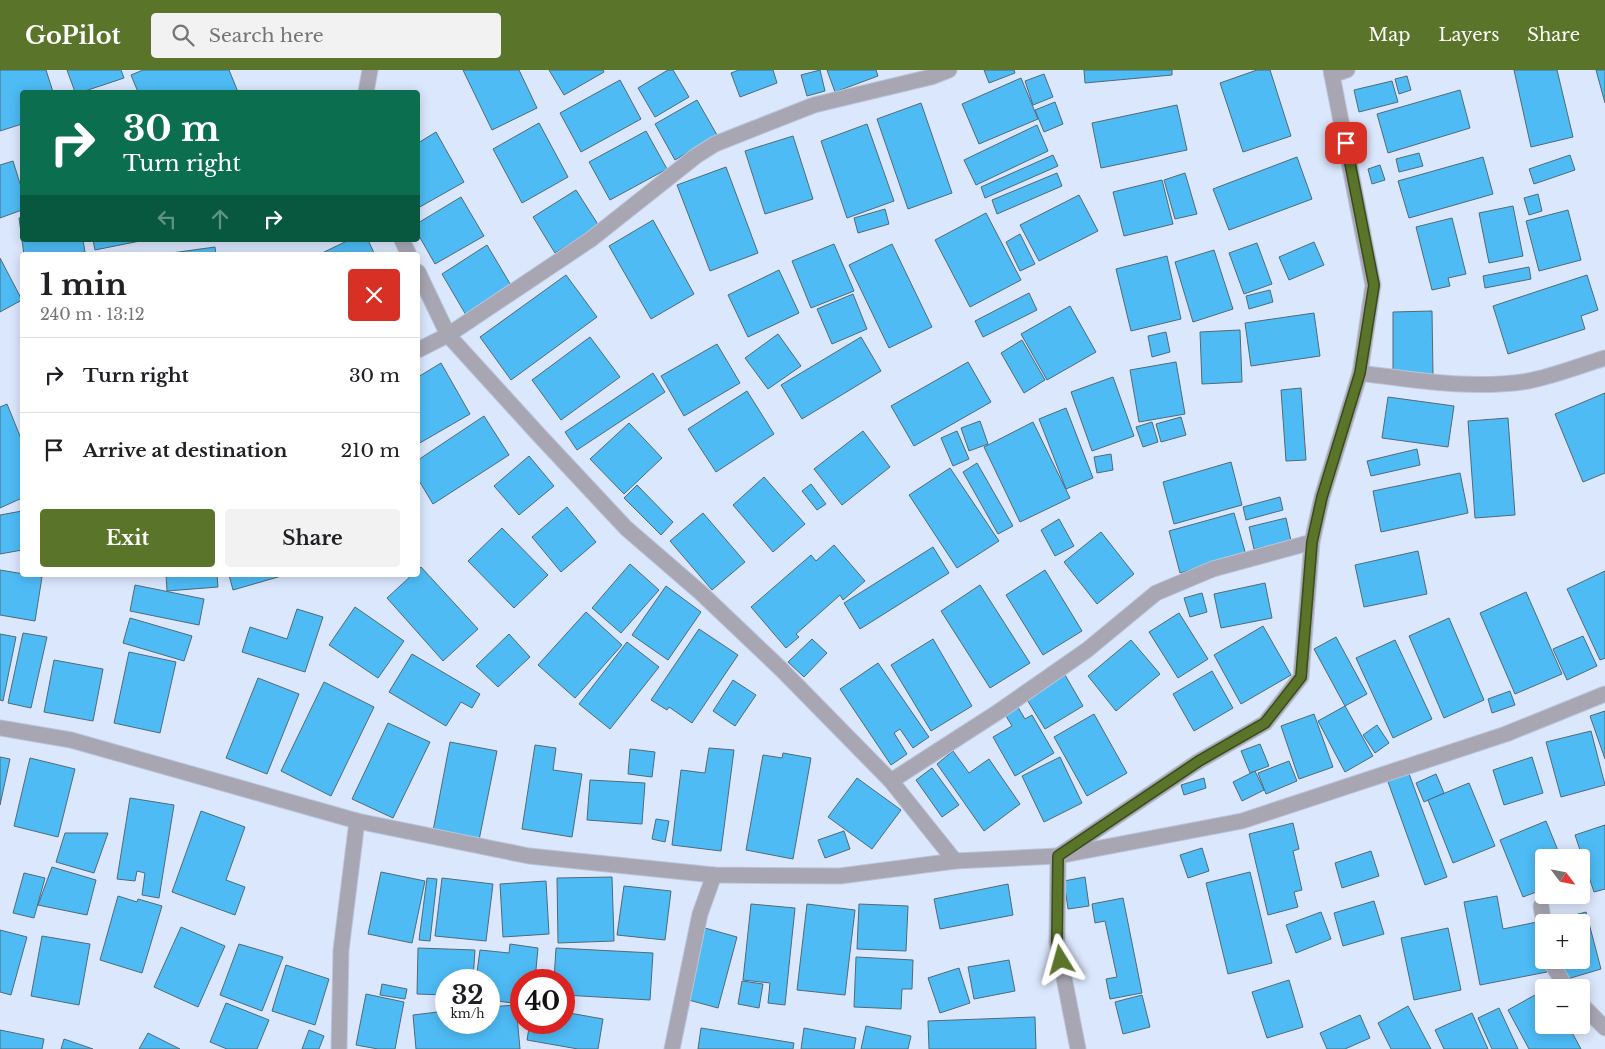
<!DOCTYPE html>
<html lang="en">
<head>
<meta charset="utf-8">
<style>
  :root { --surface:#fff; --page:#f2f2f2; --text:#202124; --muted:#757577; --line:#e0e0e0; --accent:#5a7529 }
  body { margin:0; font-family:"Libre Baskerville",serif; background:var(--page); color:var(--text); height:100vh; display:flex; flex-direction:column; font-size:19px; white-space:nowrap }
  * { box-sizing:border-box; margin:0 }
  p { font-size:16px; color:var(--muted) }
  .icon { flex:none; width:28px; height:28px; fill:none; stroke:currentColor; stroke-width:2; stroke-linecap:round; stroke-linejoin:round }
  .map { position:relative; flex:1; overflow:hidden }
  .side { position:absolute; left:20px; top:182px; width:400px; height:325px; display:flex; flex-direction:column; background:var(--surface); border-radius:5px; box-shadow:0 2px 12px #0003 }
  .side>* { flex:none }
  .banner { position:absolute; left:20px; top:20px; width:400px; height:152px; border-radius:5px; box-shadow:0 2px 12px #0003; background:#0b6e4f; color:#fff; overflow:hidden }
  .needle { width:32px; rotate:122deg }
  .controls { position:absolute; left:1535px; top:779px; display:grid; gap:10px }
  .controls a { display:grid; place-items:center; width:55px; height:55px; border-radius:5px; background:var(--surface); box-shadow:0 2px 12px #0003; font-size:25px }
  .speed { position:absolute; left:435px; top:899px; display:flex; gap:10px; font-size:25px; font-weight:700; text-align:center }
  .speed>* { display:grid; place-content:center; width:65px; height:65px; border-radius:50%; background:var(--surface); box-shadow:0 2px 12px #0003; line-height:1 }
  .speed small { font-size:12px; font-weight:400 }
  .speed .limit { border:8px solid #d22; background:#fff; color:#111 }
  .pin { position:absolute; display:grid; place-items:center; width:42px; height:42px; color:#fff; margin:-21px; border-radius:10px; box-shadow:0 2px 8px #0006 }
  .me { position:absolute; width:55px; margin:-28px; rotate:352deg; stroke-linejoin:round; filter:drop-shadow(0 0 4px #0008) }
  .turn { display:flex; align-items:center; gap:18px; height:105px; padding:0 20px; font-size:22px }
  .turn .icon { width:65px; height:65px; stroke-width:2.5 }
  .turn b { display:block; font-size:35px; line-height:42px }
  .lanes { display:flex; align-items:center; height:48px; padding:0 20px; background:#0003; justify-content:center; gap:25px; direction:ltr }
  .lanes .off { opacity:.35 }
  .round { display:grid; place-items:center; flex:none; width:52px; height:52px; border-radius:5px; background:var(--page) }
  .overview { display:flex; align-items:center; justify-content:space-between; height:85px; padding:0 20px }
  h1 { font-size:30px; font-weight:700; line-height:38px }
  .button { display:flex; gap:10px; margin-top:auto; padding:10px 20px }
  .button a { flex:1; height:58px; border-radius:5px; background:var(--accent); color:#fff; font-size:20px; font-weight:700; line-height:58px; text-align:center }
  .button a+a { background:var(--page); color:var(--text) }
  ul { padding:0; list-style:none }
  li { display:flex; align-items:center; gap:15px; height:75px; padding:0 20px; border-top:1px solid var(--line) }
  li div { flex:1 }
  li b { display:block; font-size:19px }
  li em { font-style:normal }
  header { display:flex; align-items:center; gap:30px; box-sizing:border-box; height:70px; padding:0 25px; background:var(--accent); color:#fff }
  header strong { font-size:24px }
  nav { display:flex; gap:28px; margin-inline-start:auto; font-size:18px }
  .search { width:350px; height:45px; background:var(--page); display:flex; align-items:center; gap:12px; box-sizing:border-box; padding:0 18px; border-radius:5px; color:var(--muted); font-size:19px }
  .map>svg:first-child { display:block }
</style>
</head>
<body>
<header>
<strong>GoPilot</strong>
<div class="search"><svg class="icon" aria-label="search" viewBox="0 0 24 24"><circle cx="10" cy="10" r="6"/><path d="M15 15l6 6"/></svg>Search here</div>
<nav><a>Map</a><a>Layers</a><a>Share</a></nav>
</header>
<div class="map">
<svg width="1605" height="979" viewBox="0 0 1605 979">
  <rect width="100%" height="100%" fill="#dbe7fd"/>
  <!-- building -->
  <g fill="#4ebbf5" stroke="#506a7a">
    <path d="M0,0H46L53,22H22V54L0,61Z"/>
    <path d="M67,0H121L124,8L82,22H75Z"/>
    <path d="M143,0H229L238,22H138L131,5Z"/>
    <path d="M463,0H519L537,38L492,60Z"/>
    <path d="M549,0H603L604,2L564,25Z"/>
    <path d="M668,0H673L689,27L655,47L638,18Z"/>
    <path d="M739,0H773L777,13L740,27L731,3Z"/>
    <path d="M820,0L825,21L807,26L801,5Z"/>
    <path d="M827,0H876L878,6L835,22Z"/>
    <path d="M984,0H1014L1015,3L989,13Z"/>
    <path d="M1084,0H1172V5L1085,13Z"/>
    <path d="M1257,0H1270L1291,66L1243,82L1220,13Z"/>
    <path d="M1514,0H1557L1573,67L1531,77Z"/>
    <path d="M1596,0H1605V33Z"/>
    <path d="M1044,4L1053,27L1033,35L1025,11Z"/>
    <path d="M1407,6L1411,20L1399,24L1395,9Z"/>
    <path d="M1021,8L1038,49L979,74L962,34Z"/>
    <path d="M620,10L641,49L581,82L560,43Z"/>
    <path d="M1392,11L1398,32L1359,42L1354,20Z"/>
    <path d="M1460,20L1470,58L1388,83L1377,44Z"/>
    <path d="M697,30L717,65L675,90L655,54Z"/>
    <path d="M1055,32L1063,54L1044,62L1035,40Z"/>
    <path d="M921,33L952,123L908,139L877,49Z"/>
    <path d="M1177,35L1187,80L1101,98L1092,53Z"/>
    <path d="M539,53L568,107L522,133L493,79Z"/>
    <path d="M867,54L894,131L847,148L821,71Z"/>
    <path d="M1037,55L1048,81L976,115L964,90Z"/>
    <path d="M646,61L667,99L610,130L589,92Z"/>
    <path d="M436,62L464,112L418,138V73Z"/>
    <path d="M793,66L813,129L765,144L745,81Z"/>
    <path d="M1419,83L1423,96L1399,102L1396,89Z"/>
    <path d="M1053,85L1058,96L985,128L981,117Z"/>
    <path d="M1570,85L1575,100L1534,114L1529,99Z"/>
    <path d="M1297,87L1312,129L1229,160L1213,119Z"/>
    <path d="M1483,87L1493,124L1409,148L1398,111Z"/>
    <path d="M13,91L22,120V140L0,148V95Z"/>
    <path d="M1380,95L1385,110L1372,114L1368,99Z"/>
    <path d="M726,97L758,183L710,201L677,115Z"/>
    <path d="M1057,103L1062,116L997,144L992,130Z"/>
    <path d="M1185,103L1197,144L1175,149L1164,110Z"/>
    <path d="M1162,110L1173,154L1124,166L1113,122Z"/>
    <path d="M576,120L599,156L555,183L533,147Z"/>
    <path d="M1538,124L1542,141L1529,145L1524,128Z"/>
    <path d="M1079,125L1098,161L1039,191L1020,155Z"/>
    <path d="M461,127L484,166L435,194L418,164V153Z"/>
    <path d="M1513,136L1523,186L1489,193L1479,143Z"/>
    <path d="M885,139L889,154L858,163L854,148Z"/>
    <path d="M1568,140L1581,190L1539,201L1526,151Z"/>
    <path d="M986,143L1021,210L970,237L935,170Z"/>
    <path d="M22,147V170H83L85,182L62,185H24L19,148Z"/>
    <path d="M1452,148L1466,204L1448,208L1450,216L1432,220L1416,157Z"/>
    <path d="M653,150L694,224L651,249L609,176Z"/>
    <path d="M1020,164L1035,194L1020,201L1006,172Z"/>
    <path d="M93,170H145L95,180Z"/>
    <path d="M349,170H368L375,185H318Z"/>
    <path d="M1314,172L1324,195L1289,210L1279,187Z"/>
    <path d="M1257,173L1272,214L1244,224L1229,183Z"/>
    <path d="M834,174L854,221L811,238L792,191Z"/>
    <path d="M892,174L932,257L889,278L849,195Z"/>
    <path d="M487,175L512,217L466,245L442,204Z"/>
    <path d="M215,177L216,185H157Z"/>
    <path d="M1214,180L1233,239L1193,252L1175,192Z"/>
    <path d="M1167,186L1181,249L1131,261L1116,199Z"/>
    <path d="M0,188L22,230L0,242Z"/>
    <path d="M1529,197L1531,209L1485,218L1483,206Z"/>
    <path d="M779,200L799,243L748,267L728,225Z"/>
    <path d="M566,205L597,247L511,310L480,267Z"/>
    <path d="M1587,205L1598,240L1581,246L1585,259L1508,284L1493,236Z"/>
    <path d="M1270,220L1273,232L1249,239L1246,226Z"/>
    <path d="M1029,223L1037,240L983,267L975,251Z"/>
    <path d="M853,224L867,259L832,274L817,239Z"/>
    <path d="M1070,236L1096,282L1047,310L1021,264Z"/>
    <path d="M1432,241L1433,305L1393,306V242Z"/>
    <path d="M1314,243L1320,286L1251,296L1245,253Z"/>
    <path d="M1240,260L1242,312L1202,314L1200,262Z"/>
    <path d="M1166,262L1170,282L1152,287L1148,266Z"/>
    <path d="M778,264L801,296L768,319L745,288Z"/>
    <path d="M590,267L620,307L561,350L532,310Z"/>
    <path d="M861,267L881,301L802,349L781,315Z"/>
    <path d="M1022,270L1045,310L1024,323L1001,283Z"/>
    <path d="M717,274L740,313L684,346L661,306Z"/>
    <path d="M968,292L991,332L914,376L891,336Z"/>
    <path d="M1176,292L1185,344L1139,352L1130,300Z"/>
    <path d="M441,293L470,344L418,374V307Z"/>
    <path d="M653,303L665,322L577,380L565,362Z"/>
    <path d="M1113,307L1134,366L1092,381L1071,322Z"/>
    <path d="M1301,318L1306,390L1286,391L1281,320Z"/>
    <path d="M747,321L774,364L716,402L688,359Z"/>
    <path d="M1605,323V403L1583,412L1555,344Z"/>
    <path d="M1388,327L1454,336L1448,377L1382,368Z"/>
    <path d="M7,334L22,371V428L0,438V337Z"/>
    <path d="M1066,338L1093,408L1066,419L1039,349Z"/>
    <path d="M484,346L509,385L433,434L418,409V390Z"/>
    <path d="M1181,347L1186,365L1161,372L1156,354Z"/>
    <path d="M1508,348L1515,445L1475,448L1468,351Z"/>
    <path d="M980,351L988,374L969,381L961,358Z"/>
    <path d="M1033,352L1070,428L1020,452L984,377Z"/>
    <path d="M1152,352L1158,372L1143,377L1136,357Z"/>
    <path d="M629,353L662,388L624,424L590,389Z"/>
    <path d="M863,361L890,397L842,435L814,399Z"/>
    <path d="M957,361L969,389L953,396L941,368Z"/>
    <path d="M1417,379L1420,395L1371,406L1367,391Z"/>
    <path d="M1111,384L1113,400L1097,403L1094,387Z"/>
    <path d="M529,386L554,416L519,445L494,416Z"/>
    <path d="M1231,392L1242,435L1174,454L1163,412Z"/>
    <path d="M977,393L1013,456L998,464L963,402Z"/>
    <path d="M950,398L999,471L957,498L909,425Z"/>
    <path d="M1460,403L1468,443L1381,462L1373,421Z"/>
    <path d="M764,407L805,454L773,482L733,435Z"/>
    <path d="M811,414L826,434L817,440L802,421Z"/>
    <path d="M637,415L673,452L661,465L624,428Z"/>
    <path d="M1280,427L1283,440L1246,450L1243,437Z"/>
    <path d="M567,437L596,472L561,502L532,467Z"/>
    <path d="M22,441V480L0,484V445Z"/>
    <path d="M703,443L745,492L712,520L670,471Z"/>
    <path d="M1234,443L1246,485L1180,503L1169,461Z"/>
    <path d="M1286,448L1291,471L1254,479L1249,457Z"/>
    <path d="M1059,449L1074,476L1055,486L1041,460Z"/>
    <path d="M502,458L548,505L514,538L468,491Z"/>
    <path d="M1101,462L1134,504L1097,534L1064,492Z"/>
    <path d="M834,475L865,511L843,530L840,525L796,564L799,567L786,578L751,537L811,485L816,491Z"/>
    <path d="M933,477L949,503L860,559L844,533Z"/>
    <path d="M1418,481L1427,524L1364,537L1355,495Z"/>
    <path d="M630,494L659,520L621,563L592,538Z"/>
    <path d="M421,497L478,559L443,591L387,528L412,505H418V500Z"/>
    <path d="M0,500L42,507L35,551L0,545Z"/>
    <path d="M1045,500L1082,561L1043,585L1006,525Z"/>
    <path d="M1605,501V588L1600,590L1567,519Z"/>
    <path d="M166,505H217L218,517L167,521Z"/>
    <path d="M229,505H285L233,520Z"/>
    <path d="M1265,513L1272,548L1221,558L1214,524Z"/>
    <path d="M135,515L204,529L199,555L130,541Z"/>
    <path d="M980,515L1030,593L990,618L941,541Z"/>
    <path d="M666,516L701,542L668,590L632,565Z"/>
    <path d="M1526,522L1562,604L1515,624L1480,543Z"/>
    <path d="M1202,523L1207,542L1190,547L1184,528Z"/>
    <path d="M355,537L404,571L378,608L329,575Z"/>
    <path d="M297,539L323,547L305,602L242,582L250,557L287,569Z"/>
    <path d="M586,542L622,575L575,628L538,595Z"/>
    <path d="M1179,543L1208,589L1178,608L1149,562Z"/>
    <path d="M130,548L192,566L184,591L123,573Z"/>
    <path d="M1449,548L1484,630L1444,648L1409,566Z"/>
    <path d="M1263,556L1291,605L1241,634L1214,585Z"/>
    <path d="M699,559L738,585L692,653L669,637L667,640L651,630Z"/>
    <path d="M23,563L47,567L31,638L8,633Z"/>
    <path d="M0,564L16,567L3,631L0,630Z"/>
    <path d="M509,564L530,587L498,617L476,596Z"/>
    <path d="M1583,566L1597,596L1567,610L1553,579Z"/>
    <path d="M1336,567L1367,624L1345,636L1314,579Z"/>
    <path d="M812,569L827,583L804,607L788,592Z"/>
    <path d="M933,569L972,636L931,661L891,595Z"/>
    <path d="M1131,570L1160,604L1116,641L1088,606Z"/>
    <path d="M1395,570L1432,649L1393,668L1356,588Z"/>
    <path d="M627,572L659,597L610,659L579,634Z"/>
    <path d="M129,582L176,592L160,663L114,653Z"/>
    <path d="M412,584L480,624L472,638L461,632L446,656L389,622Z"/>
    <path d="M54,590L103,599L93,651L44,642Z"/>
    <path d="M878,593L929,667L913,678L900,659L894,663L907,684L891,695L840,619Z"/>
    <path d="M1212,601L1233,638L1194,661L1173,624Z"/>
    <path d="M1065,605L1083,636L1045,659L1026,628Z"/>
    <path d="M258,608L299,624L267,704L226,688Z"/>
    <path d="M733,610L756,625L735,656L713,641Z"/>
    <path d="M324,612L374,637L331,726L281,701Z"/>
    <path d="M1510,621L1515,635L1492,643L1488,629Z"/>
    <path d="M1016,634L1025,649L1032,645L1054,683L1015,706L993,667L1012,656L1003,641Z"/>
    <path d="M1345,636L1373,686L1345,702L1318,651Z"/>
    <path d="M1605,641V689L1590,646Z"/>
    <path d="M1094,644L1127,703L1087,726L1054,667Z"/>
    <path d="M1314,644L1333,697L1299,709L1281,656Z"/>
    <path d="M388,653L430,672L393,748L352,729Z"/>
    <path d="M1377,655L1389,673L1375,683L1363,665Z"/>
    <path d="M1591,661L1605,715L1561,727L1546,672Z"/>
    <path d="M450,672L497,681L479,770L433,761Z"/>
    <path d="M1260,674L1269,696L1250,703L1241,681Z"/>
    <path d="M535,675L556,678L553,700L582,704L572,767L522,759Z"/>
    <path d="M709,678L734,680L721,781L672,775L681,700L705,703Z"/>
    <path d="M630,679L655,682L652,707L628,704Z"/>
    <path d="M953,681L969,703L989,689L1020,734L984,761L937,694Z"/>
    <path d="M783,683L811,688L793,789L746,780L763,685L782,688Z"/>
    <path d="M0,687L10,689L0,735Z"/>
    <path d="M1060,687L1082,733L1044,752L1022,706Z"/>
    <path d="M1532,687L1543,723L1504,735L1493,700Z"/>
    <path d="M30,688L75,699L58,767L14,756Z"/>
    <path d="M1289,691L1297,711L1266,724L1258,703Z"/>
    <path d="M932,698L959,735L942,747L916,710Z"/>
    <path d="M1255,701L1264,720L1242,731L1233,712Z"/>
    <path d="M1408,701L1447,807L1425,815L1387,709Z"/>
    <path d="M1436,704L1444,723L1424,732L1416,713Z"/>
    <path d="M857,708L901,740L872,779L828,747Z"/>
    <path d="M1204,708L1206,718L1184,725L1181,715Z"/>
    <path d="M590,710L645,713L642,754L587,750Z"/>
    <path d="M1469,713L1495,776L1453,793L1428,730Z"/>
    <path d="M130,728L174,735L159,828L142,825L145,803L137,801L135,811L117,809Z"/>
    <path d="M201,741L245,757L226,810L245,817L235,845L172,822Z"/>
    <path d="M656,749L669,751L665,772L652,769Z"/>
    <path d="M1546,751L1561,788H1544V819L1523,827L1500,770Z"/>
    <path d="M1293,753L1299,779L1293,781L1302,820L1294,822L1298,837L1268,845L1249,764Z"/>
    <path d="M1605,755V819L1594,822L1575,765Z"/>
    <path d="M844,761L850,779L825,788L818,770Z"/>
    <path d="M65,763H108L94,803L56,792Z"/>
    <path d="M1202,778L1209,801L1188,808L1180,785Z"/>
    <path d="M1371,781L1379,806L1342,818L1335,793Z"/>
    <path d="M52,797L96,810L87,845L38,835Z"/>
    <path d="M381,802L425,811L412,873L368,864Z"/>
    <path d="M1250,802L1272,893L1228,904L1206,813Z"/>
    <path d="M24,803L45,808L34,848L13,843Z"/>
    <path d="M612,807L614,871L558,873L557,808Z"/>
    <path d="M1085,807L1089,836L1068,839L1064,811Z"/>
    <path d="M427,808L437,809L430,871L419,870Z"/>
    <path d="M442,808L493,814L486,871L435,866Z"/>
    <path d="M546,811L549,864L503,867L500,814Z"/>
    <path d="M1008,814L1013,845L940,859L934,829Z"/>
    <path d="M624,816L671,821L665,870L617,865Z"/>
    <path d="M118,826L137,832L138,829L162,836L142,903L100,890Z"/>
    <path d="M1497,826L1503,859L1537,852L1547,902L1480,915L1464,832Z"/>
    <path d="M1123,828L1142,923L1110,929L1106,909L1117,907L1105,851L1095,853L1092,834Z"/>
    <path d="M1374,831L1384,864L1343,876L1334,843Z"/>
    <path d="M751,834L795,838L785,935L768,933L770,913L743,910Z"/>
    <path d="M807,834L855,840L845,925L797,920Z"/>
    <path d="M859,834L908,836L906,881L857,879Z"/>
    <path d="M1321,842L1331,869L1296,883L1286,855Z"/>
    <path d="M1586,842L1601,899L1564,910L1559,890H1581V852H1549Z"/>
    <path d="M181,857L225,876L198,937L154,917Z"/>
    <path d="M705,858L737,867L718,938L685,929Z"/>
    <path d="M1448,858L1461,920L1414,930L1401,868Z"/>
    <path d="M0,860L27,867L11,925L0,922Z"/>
    <path d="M42,866L90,874L79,935L31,926Z"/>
    <path d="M239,874L283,887L262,941L220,925Z"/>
    <path d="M510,874L538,878L535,910H521V934L489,930V910H476L480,880L509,883Z"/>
    <path d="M418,878L475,880L473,910H446V925L417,924Z"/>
    <path d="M556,878L653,883L650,930L564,925V910H554Z"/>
    <path d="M856,887L913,890L912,919H902L901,939L854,937Z"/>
    <path d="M1009,890L1015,921L974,929L968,897Z"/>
    <path d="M286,895L329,909L315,955L272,941Z"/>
    <path d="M959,898L970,933L940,943L928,908Z"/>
    <path d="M1289,910L1303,957L1267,968L1252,922Z"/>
    <path d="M742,911L763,914L759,938L738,934Z"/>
    <path d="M382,914L407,919L405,929L380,925Z"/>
    <path d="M1544,920V955H1568L1581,979H1529L1508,940Z"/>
    <path d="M366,924L404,932L395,979H378L356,975Z"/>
    <path d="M1142,925L1150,957L1123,964L1115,932Z"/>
    <path d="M226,933L269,950L257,979H227L210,972Z"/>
    <path d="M516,935L520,979H416L413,945L446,941V952H489V937Z"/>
    <path d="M1408,936L1431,979H1391L1378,953Z"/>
    <path d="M1499,938L1518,979H1492L1478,948Z"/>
    <path d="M564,942L603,949L598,979H578L527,970L530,952H564Z"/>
    <path d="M1472,943L1488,979H1444L1435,960Z"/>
    <path d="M1360,945L1370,968L1345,979H1327L1320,963Z"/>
    <path d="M1035,947L1036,979H929L928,951Z"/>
    <path d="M866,956L911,966L908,979H861Z"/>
    <path d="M701,958L794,973L793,979H698Z"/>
    <path d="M804,958L856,968L854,979H801Z"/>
    <path d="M0,960L44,969L42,979H0Z"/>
    <path d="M309,960L324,966L319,979H302Z"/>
    <path d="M148,963L180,979H139Z"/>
    <path d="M64,969L93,979H61Z"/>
  </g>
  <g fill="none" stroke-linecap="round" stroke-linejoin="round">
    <defs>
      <g id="minor">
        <path d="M1332,5L1347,0"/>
        <path d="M366,22L370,0"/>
        <path d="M402,170L409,185"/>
        <path d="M418,202L448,265L539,365L626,458L700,522L781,599L891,711L955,791"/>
        <path d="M418,280L448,265L590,170L696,86L715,74L814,35L931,7L949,0"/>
        <path d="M1360,303C1415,310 1472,320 1528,311C1551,307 1582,295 1605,288"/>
        <path d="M0,658L71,670L357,751L529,786L714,805L840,806L955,791L1058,786L1242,751L1506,664L1605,624"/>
        <path d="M891,711L998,642L1087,580L1156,523L1213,499L1312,472"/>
        <path d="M1541,836L1544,855"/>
        <path d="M1550,890L1566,918"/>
        <path d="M1581,934L1605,958"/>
        <path d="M339,979L341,880L357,751"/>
        <path d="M672,979L700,844L714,805"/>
        <path d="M1078,979L1057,872L1058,786L1199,691L1265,653L1301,607L1312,472L1322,427L1360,303L1373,215L1331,0"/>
      </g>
    </defs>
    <!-- minor casing -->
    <use href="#minor" stroke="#bac5d9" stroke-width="17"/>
    <!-- minor -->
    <use href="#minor" stroke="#a8a6b3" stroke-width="15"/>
  </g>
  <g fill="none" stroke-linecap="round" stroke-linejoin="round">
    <defs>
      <path id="route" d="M1061,890L1057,872L1058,786L1199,691L1265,653L1301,607L1312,472L1322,427L1360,303L1374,215L1346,73"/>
    </defs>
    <!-- route casing -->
    <use href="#route" stroke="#3a4c1b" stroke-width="12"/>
    <!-- route -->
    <use href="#route" stroke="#5a7529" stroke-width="9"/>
  </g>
</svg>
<div class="controls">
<a><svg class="needle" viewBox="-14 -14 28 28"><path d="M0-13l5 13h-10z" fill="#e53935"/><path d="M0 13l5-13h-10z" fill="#757577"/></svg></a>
<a>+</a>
<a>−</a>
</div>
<div class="speed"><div>32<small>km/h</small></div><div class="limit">40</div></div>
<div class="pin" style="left:1346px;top:73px;background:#d93025"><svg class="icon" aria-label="arrive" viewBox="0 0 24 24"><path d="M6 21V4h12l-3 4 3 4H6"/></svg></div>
<svg class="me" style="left:1061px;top:890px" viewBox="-20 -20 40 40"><path d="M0-17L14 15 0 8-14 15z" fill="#5a7529" stroke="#fff" stroke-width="4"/></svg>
<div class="banner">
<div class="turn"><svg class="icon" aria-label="right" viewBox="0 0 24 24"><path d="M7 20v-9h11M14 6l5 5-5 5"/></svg><div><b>30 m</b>Turn right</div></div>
<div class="lanes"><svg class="icon off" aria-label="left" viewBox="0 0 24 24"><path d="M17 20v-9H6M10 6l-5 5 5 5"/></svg><svg class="icon off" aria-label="ahead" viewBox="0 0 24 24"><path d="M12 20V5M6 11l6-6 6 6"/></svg><svg class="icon" aria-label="right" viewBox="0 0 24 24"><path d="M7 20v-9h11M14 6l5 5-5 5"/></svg></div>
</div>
<section class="side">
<div class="overview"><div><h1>1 min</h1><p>240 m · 13:12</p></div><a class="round" style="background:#d93025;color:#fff"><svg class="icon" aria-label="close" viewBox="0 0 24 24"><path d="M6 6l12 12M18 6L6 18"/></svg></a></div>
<ul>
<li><svg class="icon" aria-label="right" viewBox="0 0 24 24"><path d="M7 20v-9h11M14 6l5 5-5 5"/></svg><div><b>Turn right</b></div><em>30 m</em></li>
<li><svg class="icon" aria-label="arrive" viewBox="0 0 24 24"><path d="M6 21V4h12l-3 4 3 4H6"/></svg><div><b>Arrive at destination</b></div><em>210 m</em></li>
</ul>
<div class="button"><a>Exit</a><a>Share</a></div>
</section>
</div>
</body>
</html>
